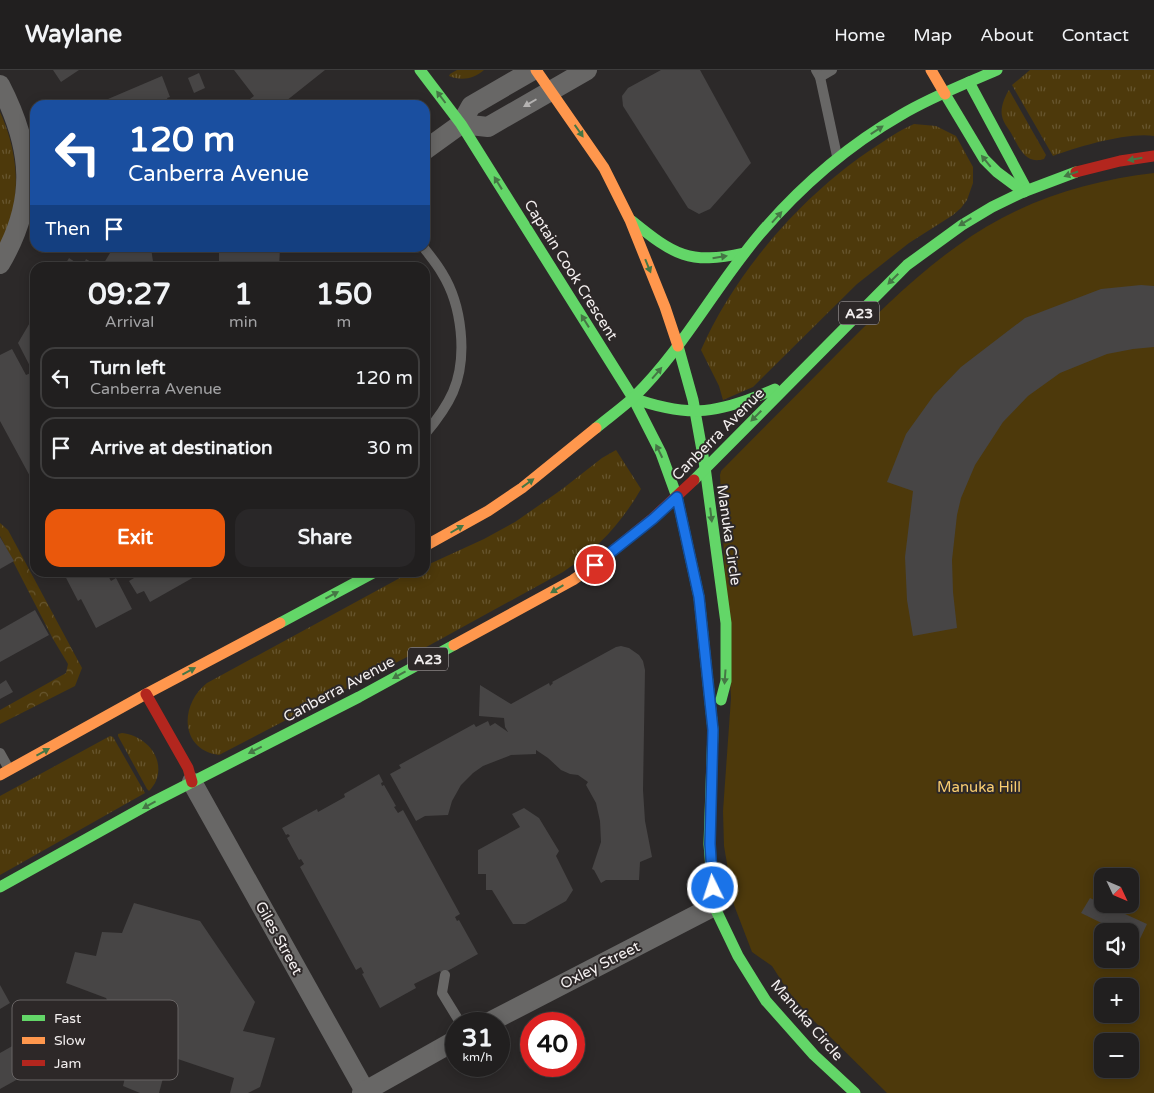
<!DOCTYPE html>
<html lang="en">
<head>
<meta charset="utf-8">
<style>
  :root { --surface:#211f1f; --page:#292728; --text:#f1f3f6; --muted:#a2a2a4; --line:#3e3d3d; --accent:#ea580c }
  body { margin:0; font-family:"Varela Round",sans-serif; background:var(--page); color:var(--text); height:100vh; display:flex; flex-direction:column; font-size:19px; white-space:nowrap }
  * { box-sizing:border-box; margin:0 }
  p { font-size:16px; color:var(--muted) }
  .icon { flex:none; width:28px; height:28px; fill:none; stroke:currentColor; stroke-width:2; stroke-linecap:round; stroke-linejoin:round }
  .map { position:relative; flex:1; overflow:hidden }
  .panel { position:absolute; left:30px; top:192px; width:400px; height:315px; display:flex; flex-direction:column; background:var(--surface); border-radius:15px; box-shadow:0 2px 12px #0003,0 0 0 1px var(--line) }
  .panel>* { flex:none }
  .guide { position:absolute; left:30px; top:30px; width:400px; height:152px; border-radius:15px; box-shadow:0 2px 12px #0003,0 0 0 1px var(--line); background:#1a4fa0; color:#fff; overflow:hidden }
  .needle { width:32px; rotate:134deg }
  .controls { position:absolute; left:1094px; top:798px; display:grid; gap:10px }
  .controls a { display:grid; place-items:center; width:45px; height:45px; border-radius:10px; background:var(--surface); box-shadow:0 2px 12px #0003,0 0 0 1px var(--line); font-size:25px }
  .speed { position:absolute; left:445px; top:942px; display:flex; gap:10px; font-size:25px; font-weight:700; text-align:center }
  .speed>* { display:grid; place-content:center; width:65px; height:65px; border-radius:50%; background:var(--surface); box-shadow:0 2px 12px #0003,0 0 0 1px var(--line); line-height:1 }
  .speed small { font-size:12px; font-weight:400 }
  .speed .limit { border:8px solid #d22; background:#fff; color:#111 }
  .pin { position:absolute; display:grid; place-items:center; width:42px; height:42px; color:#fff; margin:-21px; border:2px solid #fff; border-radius:50%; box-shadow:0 1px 5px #0007 }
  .me { position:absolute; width:55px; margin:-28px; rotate:356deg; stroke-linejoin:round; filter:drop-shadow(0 0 4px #0008) }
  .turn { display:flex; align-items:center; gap:18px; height:105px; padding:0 15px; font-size:22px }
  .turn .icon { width:65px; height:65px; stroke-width:2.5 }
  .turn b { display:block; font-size:35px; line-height:42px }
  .then { display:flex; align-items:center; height:48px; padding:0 15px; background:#0003; gap:10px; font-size:19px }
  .eta { display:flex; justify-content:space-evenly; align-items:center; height:85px; text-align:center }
  .eta b { font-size:30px; font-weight:700; line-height:35px }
  .cta { display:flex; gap:10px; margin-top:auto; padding:10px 15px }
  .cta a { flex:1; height:58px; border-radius:15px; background:var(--accent); color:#fff; font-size:20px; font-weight:700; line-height:58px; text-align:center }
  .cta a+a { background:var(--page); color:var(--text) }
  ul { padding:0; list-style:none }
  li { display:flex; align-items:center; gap:15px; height:62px; margin:0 10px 8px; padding:0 5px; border:2px solid var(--line); border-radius:15px }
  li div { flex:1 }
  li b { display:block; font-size:19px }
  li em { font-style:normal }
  header { display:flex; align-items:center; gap:30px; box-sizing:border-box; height:70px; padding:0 25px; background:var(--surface); border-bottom:1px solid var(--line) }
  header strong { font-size:24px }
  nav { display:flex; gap:28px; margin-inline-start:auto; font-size:18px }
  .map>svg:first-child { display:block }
</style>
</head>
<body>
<header>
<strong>Waylane</strong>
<nav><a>Home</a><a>Map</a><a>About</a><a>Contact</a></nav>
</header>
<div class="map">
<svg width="1154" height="1023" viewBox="0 0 1154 1023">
  <defs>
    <pattern id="grass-tufts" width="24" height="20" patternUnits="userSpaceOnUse" patternTransform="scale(1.25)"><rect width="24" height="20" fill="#4d390b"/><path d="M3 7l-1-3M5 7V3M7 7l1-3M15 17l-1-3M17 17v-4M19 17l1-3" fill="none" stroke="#67562f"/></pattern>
    <pattern id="forest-crowns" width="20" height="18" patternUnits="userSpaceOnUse" patternTransform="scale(1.25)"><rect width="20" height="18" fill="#4d390b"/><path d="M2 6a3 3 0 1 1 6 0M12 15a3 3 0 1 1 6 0" fill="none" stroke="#67562f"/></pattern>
  </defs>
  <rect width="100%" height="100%" fill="#2c2929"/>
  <!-- grass -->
  <g fill="url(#grass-tufts)">
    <path d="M457,0H484C474,9 461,11 449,6L450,4Z"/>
    <path d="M1030,0H1154V66C1127,62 1078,77 1053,86L1012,15Z"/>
    <path d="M1009,20L1046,85L1044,89C1025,95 1019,77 1011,63C1008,58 1003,52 1002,46C1000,38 1005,26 1009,20Z"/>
    <path d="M0,42C15,75 21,113 11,148C8,158 4,167 0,177Z"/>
    <path d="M914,54L936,56L956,66L973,97V113L967,130L961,138L953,145L909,173L857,214L753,317L723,330L719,316L701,280C735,202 804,123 875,77C887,69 900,60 914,54Z"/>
    <path d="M616,380L641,419C620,455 598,478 563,502L430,575L219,685C180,680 179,635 207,613L409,503L425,502V496L484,469L515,452L561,420L602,388Z"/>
    <path d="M122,663C151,666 171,698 149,721L147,719L118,666V664Z"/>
    <path d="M110,666L113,667L145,723L0,805V726Z"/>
  </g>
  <!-- forest -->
  <path fill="url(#forest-crowns)" d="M0,453L8,460L82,598L75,616L0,654V640L66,603L68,594L53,569L0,466Z"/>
  <!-- pitch -->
  <path fill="#4d390b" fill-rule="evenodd" d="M1154,103V1023H887L812,949L788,921L772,896L752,882L734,835L724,776L723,741L731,628L720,405L721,401C759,362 798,324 836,285C887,234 938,182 1002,148C1049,123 1102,109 1154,103ZM1102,806H1130V834H1102ZM1102,861H1130V889H1102ZM1102,916H1130V944H1102ZM1102,971H1130V999H1102Z"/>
  <!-- building -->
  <g fill="#474545">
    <path d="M53,0H79L61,12Z"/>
    <path d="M234,0H325L281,35H255L250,29L254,26Z"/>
    <path d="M661,0H700L751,93L710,139L699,144L688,138L623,36L622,26L628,18Z"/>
    <path d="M199,3L205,18L194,23L188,8Z"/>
    <path d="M162,6L170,27L167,28L170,35H94Z"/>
    <path d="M126,178H151L154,198H101L110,183L127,180Z"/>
    <path d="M219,178H280L279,198H219Z"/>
    <path d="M69,188L75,192L74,195L78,198H63Z"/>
    <path d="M86,189L101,198H82Z"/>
    <path d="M1141,215L1154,216V277L1133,279L1107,284L1060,303L1028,326L1003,352L975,395L961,428L957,445L952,490L953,522L957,558L913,566L907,530L905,487L913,421L887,412L906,364L934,325L961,297L1025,248L1101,219Z"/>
    <path d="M35,244V408L32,410L0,351V285L12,279L26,305L33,302L18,273Z"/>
    <path d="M35,438V452L29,441Z"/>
    <path d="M0,467L14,491L0,499Z"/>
    <path d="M63,502H106L111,511L116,508L132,539L96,558L81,529L78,531Z"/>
    <path d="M144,502H203L150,532L144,521L137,524L129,511Z"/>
    <path d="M35,540L49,565L0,592V560Z"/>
    <path d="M621,576L629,578L639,585L643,591L645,600L643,720L645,751L652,787L640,792L639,810H606L601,813L594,800L592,799L601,772L600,751L596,733L586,715L588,712L578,705L570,704L561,700L548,688L536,680V684L511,685L483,696L473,703L461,715L452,731L448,745L425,746L416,751L390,704L401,698L399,695L474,654L476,657L488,651L490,656L495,653L508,662L505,657L504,648L479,646L480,615L511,634L549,613L550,616L553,613L552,612L616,577Z"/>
    <path d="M6,610L13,622L0,629V614Z"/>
    <path d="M379,704L383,712L381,713L382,716L384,715L396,736L394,737L398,743L403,740L460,844L455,847L457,851L459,850L478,884L442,904L440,901L414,914L416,918L380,938L362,904L364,903L361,897L356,900L300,797L304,794L301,789L299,790L287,768L290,766L288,764L286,765L282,758L317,739L318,742L345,727L344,724Z"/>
    <path d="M524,738L539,748L559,781L556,786L573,820L566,831L525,854H513L492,820H486V804H478V780L520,757L512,744Z"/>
    <path d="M1090,828L1147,854L1139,871L1130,867V861H1118L1081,843Z"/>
    <path d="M134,833L200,851L255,932L243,961L275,968L260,1017L248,1023H230L234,1008L169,986L159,1023H140L123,1016L132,979L106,928L66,913L75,882L96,886L102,862L122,863Z"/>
    <path d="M0,915L10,933L0,939Z"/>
    <path d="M39,961L54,989L0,1019V983Z"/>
  </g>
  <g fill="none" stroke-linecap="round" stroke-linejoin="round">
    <!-- lane -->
    <g stroke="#686766" stroke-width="10">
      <path d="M816,0L820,7L837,86"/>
      <path d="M820,7L832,0"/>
      <path d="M424,178C430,186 437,194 442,203C462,235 468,287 453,322C446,338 436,351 425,364"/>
      <path d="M0,683L9,699"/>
      <path d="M445,905L442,923L461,954"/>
    </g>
    <!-- street -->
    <g stroke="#686766" stroke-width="20">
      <path d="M0,15C33,79 37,131 0,194"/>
      <path d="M461,54L488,57L587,0"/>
      <path d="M425,80L461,54L471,36L533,0"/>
      <path d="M192,712L366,1023"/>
      <path d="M486,954L714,836"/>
      <path d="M362,1023L456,970"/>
    </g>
    <!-- fast -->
    <g stroke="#63d668" stroke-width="11">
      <path d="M420,0L461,54L633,328"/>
      <path d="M969,12L1027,120"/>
      <path d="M945,24L984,89L997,102L1024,122"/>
      <path d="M632,151C674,185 689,195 744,183"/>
      <path d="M678,276L693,330L705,397"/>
      <path d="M633,328C690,349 720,343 775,319"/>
      <path d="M633,328L661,383L677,427"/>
      <path d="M596,358C608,348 622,338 634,327C683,279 715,217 759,165C799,118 847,76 901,45C931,27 965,14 997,0"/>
      <path d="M705,397L726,553V611L721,630"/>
      <path d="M694,410L907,195L962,155L992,137L1023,122L1076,102"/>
      <path d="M677,427L699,527L713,660L709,774L714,836L738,886L766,931L814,985L855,1023"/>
      <path d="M280,553L375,502"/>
      <path d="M0,817L151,733L359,627L454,575"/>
    </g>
    <!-- slow -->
    <g stroke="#ff974d" stroke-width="11">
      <path d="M536,0L604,98L630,150L665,237L678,276"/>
      <path d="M931,0L945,24"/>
      <path d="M425,476L488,441L522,418L596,358"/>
      <path d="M454,575L573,510L600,491"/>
      <path d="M0,705L146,624L280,553"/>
    </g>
    <!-- jam -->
    <g stroke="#b3261e" stroke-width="11">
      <path d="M1076,102L1120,91L1154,86"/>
      <path d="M600,491L652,449L694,410"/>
      <path d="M146,624L188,698L192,712"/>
    </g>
  </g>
  <!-- one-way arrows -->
  <defs><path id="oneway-solid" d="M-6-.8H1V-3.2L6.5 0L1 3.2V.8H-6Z" transform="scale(1.25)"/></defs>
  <g fill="#457645">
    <use href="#oneway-solid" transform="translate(441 27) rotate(-127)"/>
    <use href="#oneway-solid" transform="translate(877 60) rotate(-33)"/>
    <use href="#oneway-solid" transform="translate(579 61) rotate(55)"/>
    <use href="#oneway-solid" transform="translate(1135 89) rotate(170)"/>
    <use href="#oneway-solid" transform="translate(986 91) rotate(-129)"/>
    <use href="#oneway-solid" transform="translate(1071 104) rotate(161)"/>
    <use href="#oneway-solid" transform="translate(498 113) rotate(-122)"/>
    <use href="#oneway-solid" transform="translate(777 147) rotate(-48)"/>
    <use href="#oneway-solid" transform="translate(965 152) rotate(149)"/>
    <use href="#oneway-solid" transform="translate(720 187) rotate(-9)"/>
    <use href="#oneway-solid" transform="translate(648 196) rotate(68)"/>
    <use href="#oneway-solid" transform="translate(893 209) rotate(135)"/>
    <use href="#oneway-solid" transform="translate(585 251) rotate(-122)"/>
    <use href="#oneway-solid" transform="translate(657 303) rotate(-49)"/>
    <use href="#oneway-solid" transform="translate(756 346) rotate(135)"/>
    <use href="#oneway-solid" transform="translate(659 381) rotate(-116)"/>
    <use href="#oneway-solid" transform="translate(528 413) rotate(-36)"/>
    <use href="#oneway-solid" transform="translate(711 445) rotate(83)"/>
    <use href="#oneway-solid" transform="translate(457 459) rotate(-30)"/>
    <use href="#oneway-solid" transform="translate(557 519) rotate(149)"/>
    <use href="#oneway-solid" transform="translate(332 525) rotate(-28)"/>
    <use href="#oneway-solid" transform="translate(189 601) rotate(-28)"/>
    <use href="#oneway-solid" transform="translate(399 605) rotate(151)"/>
    <use href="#oneway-solid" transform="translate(725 607) rotate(94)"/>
    <use href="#oneway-solid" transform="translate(255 680) rotate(153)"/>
    <use href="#oneway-solid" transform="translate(43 682) rotate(-29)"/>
    <use href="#oneway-solid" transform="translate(149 735) rotate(151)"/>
  </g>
  <use fill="#b4b2b1" href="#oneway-solid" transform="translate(530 33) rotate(150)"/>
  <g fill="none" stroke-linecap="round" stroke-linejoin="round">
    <defs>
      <path id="route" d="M595,495L653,449L677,427L699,527L713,660L710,774L713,818"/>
    </defs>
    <!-- route casing -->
    <use href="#route" stroke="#114b97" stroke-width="12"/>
    <!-- route -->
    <use href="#route" stroke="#1a73e8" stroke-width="9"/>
  </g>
  <g text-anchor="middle" stroke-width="4" stroke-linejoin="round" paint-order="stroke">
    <!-- shield labels -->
    <g fill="#2d2828" stroke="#b8b3b3" stroke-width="1">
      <rect x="839" y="231.5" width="40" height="23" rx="4"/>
      <rect x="408" y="577.5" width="40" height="23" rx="4"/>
    </g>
    <g font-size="14" font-weight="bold" fill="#f3efef">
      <text x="859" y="248">A23</text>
      <text x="428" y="594">A23</text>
    </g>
    <!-- street labels -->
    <g font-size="15" fill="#f3efef" stroke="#2d2828">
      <text transform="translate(571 200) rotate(58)" y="5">Captain Cook Crescent</text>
      <text transform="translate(718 364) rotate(-45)" y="5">Canberra Avenue</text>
      <text transform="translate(729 465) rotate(82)" y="5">Manuka Circle</text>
      <text transform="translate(339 619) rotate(-28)" y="5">Canberra Avenue</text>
      <text transform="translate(279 868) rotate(61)" y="5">Giles Street</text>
      <text transform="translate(600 895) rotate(-27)" y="5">Oxley Street</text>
      <text transform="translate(807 950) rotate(49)" y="5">Manuka Circle</text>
    </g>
    <!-- park labels -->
    <g font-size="15" fill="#f8cc70" stroke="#2d2828">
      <text x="979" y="722">Manuka Hill</text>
    </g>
  </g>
  <!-- legend -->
  <rect x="12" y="930" width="166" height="80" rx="8" fill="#2d2828" stroke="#686464" stroke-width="1"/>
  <rect x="22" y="945" width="23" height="6" fill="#63d668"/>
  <rect x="22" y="967" width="23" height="7" fill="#ff974d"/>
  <rect x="22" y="990" width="23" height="6" fill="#b3261e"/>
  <g font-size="14" fill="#f3efef">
    <text x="54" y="953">Fast</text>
    <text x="54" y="975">Slow</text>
    <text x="54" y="998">Jam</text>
  </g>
</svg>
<div class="controls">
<a><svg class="needle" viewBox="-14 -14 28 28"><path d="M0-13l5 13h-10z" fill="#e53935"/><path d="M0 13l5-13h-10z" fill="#a2a2a4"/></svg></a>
<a><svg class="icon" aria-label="sound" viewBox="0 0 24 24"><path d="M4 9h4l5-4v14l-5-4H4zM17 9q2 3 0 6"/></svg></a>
<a>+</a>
<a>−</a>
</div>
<div class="speed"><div>31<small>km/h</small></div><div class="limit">40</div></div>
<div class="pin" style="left:595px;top:495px;background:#d93025"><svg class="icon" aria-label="arrive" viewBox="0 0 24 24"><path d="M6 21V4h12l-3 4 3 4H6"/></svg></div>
<svg class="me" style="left:713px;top:818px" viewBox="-20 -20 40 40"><circle r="17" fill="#1a73e8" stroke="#fff" stroke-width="3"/><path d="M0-11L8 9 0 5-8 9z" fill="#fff"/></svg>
<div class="guide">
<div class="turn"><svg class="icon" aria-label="left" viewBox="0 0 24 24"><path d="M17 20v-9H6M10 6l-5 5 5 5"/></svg><div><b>120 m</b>Canberra Avenue</div></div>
<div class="then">Then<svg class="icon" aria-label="arrive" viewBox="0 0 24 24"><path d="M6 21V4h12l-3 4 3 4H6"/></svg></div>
</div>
<section class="panel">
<div class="eta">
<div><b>09:27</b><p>Arrival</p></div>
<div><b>1</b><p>min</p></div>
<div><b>150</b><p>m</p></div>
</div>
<ul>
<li><svg class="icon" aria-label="left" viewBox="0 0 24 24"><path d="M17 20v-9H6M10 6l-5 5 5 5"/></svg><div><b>Turn left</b><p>Canberra Avenue</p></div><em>120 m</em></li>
<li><svg class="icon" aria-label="arrive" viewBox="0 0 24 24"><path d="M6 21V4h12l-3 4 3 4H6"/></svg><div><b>Arrive at destination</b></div><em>30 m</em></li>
</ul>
<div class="cta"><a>Exit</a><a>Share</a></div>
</section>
</div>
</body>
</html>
